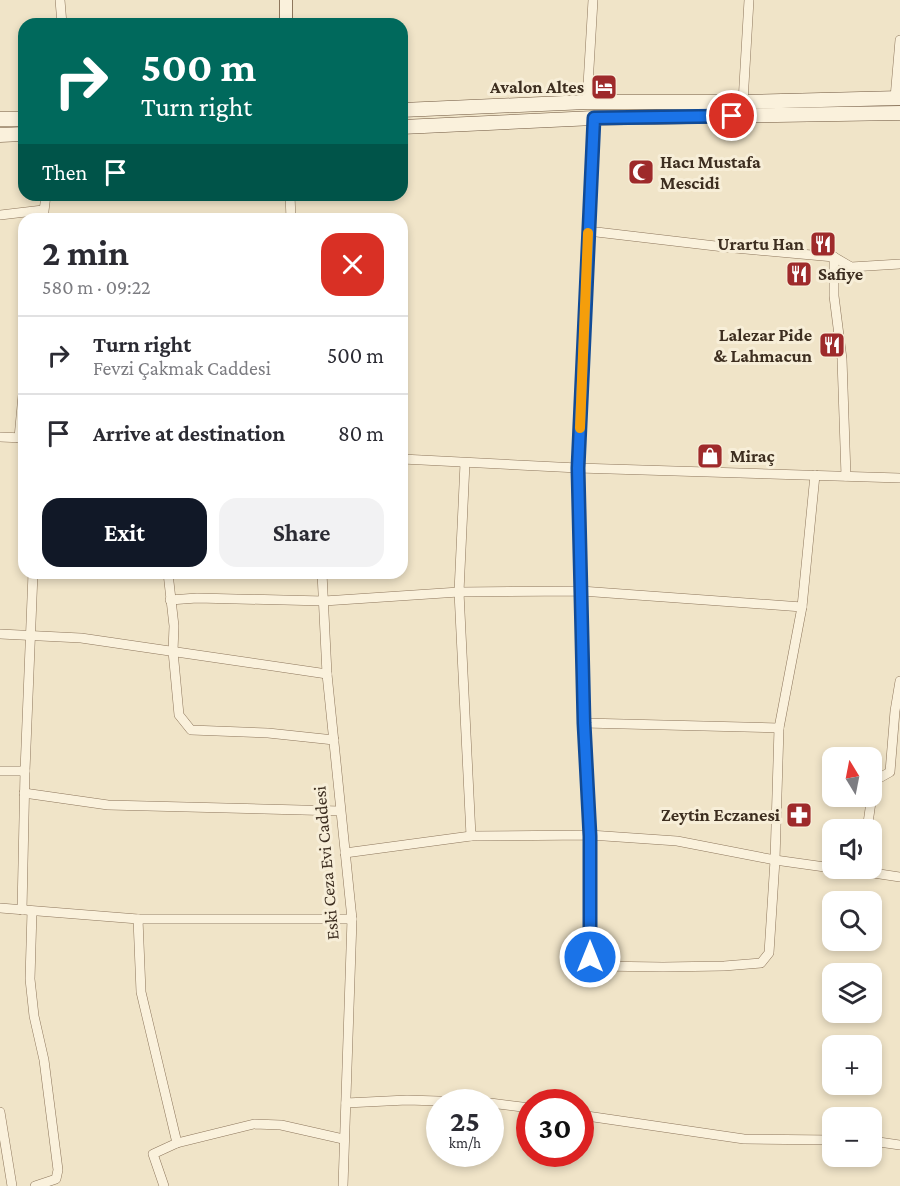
<!DOCTYPE html>
<html lang="en">
<head>
<meta charset="utf-8">
<style>
  :root { --surface:#fff; --page:#f2f2f3; --text:#2b2b33; --muted:#7c7c81; --line:#e1e1e2; --accent:#111827 }
  body { margin:0; font-family:"Crimson Pro",serif; background:var(--page); color:var(--text); height:100vh; display:flex; flex-direction:column; font-size:22px; white-space:nowrap }
  * { box-sizing:border-box; margin:0 }
  p { font-size:20px; color:var(--muted) }
  .icon { flex:none; width:33px; height:33px; fill:none; stroke:currentColor; stroke-width:2; stroke-linecap:round; stroke-linejoin:round }
  .map { position:relative; flex:1; overflow:hidden }
  .details { position:absolute; left:18px; top:213px; width:390px; height:366px; display:flex; flex-direction:column; background:var(--surface); border-radius:18px; box-shadow:0 3px 9px #0003 }
  .details>* { flex:none }
  .top-card { position:absolute; left:18px; top:18px; width:390px; height:183px; border-radius:18px; box-shadow:0 3px 9px #0003; background:#00695c; color:#fff; overflow:hidden }
  .needle { width:39px; rotate:350deg }
  .buttons { position:absolute; left:822px; top:747px; display:grid; gap:12px }
  .buttons a { display:grid; place-items:center; width:60px; height:60px; border-radius:12px; background:var(--surface); box-shadow:0 3px 9px #0003; font-size:30px }
  .speed { position:absolute; left:426px; top:1089px; display:flex; gap:12px; font-size:30px; font-weight:700; text-align:center }
  .speed>* { display:grid; place-content:center; width:78px; height:78px; border-radius:50%; background:var(--surface); box-shadow:0 3px 9px #0003; line-height:1 }
  .speed small { font-size:15px; font-weight:400 }
  .speed .limit { border:9px solid #d22; background:#fff; color:#111 }
  .pin { position:absolute; display:grid; place-items:center; width:51px; height:51px; color:#fff; margin:-26px; border:3px solid #fff; border-radius:50%; box-shadow:0 2px 6px #0007 }
  .me { position:absolute; width:66px; margin:-33px; rotate:0deg; stroke-linejoin:round; filter:drop-shadow(0 0 4px #0008) }
  .turn { display:flex; align-items:center; gap:21px; height:126px; padding:0 24px; font-size:27px }
  .turn .icon { width:78px; height:78px; stroke-width:2.5 }
  .turn b { display:block; font-size:42px; line-height:51px }
  .then { display:flex; align-items:center; height:57px; padding:0 24px; background:#0003; gap:12px; font-size:22px }
  .round { display:grid; place-items:center; flex:none; width:63px; height:63px; border-radius:18px; background:var(--page) }
  .summary { display:flex; align-items:center; justify-content:space-between; height:102px; padding:0 24px }
  h1 { font-size:36px; font-weight:700; line-height:45px }
  .button { display:flex; gap:12px; margin-top:auto; padding:12px 24px }
  .button a { flex:1; height:69px; border-radius:18px; background:var(--accent); color:#fff; font-size:24px; font-weight:700; line-height:69px; text-align:center }
  .button a+a { background:var(--page); color:var(--text) }
  ul { padding:0; list-style:none }
  li { display:flex; align-items:center; gap:18px; height:78px; padding:0 24px; border-top:2px solid var(--line) }
  li div { flex:1 }
  li b { display:block; font-size:22px }
  li em { font-style:normal }
  .map>svg:first-child { display:block }
</style>
</head>
<body>
<div class="map">
<svg width="900" height="1186" viewBox="0 0 900 1186">
  <rect width="100%" height="100%" fill="#f0e4c8"/>
  <g fill="none" stroke-linecap="round" stroke-linejoin="round">
    <defs>
      <g id="minor">
        <path d="M60,0L62,24"/>
        <path d="M895,98L900,40"/>
        <path d="M587,102L593,0"/>
        <path d="M743,102L749,0"/>
        <path d="M594,118L578,468L584,723L590,835V957L596,966L663,967L724,966L761,963L769,953L775,860L779,728L802,607L815,475"/>
        <path d="M290,195L291,219"/>
        <path d="M0,215L43,210"/>
        <path d="M43,219L46,195"/>
        <path d="M588,231L724,247L834,257L851,267L900,264"/>
        <path d="M834,257V296L842,359L846,476"/>
        <path d="M0,437L24,438"/>
        <path d="M19,438L24,384"/>
        <path d="M402,459L578,468L900,478"/>
        <path d="M465,463L459,592L471,836"/>
        <path d="M168,573L174,626L173,651L179,715L191,730L268,733L334,740"/>
        <path d="M322,573L327,674L352,919L343,1186"/>
        <path d="M170,600L197,598L324,601L459,592L581,591L802,607"/>
        <path d="M0,634L81,638L327,674"/>
        <path d="M584,723L779,728"/>
        <path d="M0,771H25"/>
        <path d="M24,793L108,805L340,811"/>
        <path d="M867,830L874,781L890,772L895,711L900,681"/>
        <path d="M345,853L471,836L590,835L677,841L775,860L832,868"/>
        <path d="M840,868L900,877"/>
        <path d="M0,908L138,919H352"/>
        <path d="M22,910L25,771L33,573"/>
        <path d="M32,911L30,979L34,1016L44,1060L58,1170L56,1179L35,1186"/>
        <path d="M138,919L141,992L177,1143L153,1154L164,1186"/>
        <path d="M346,1103L407,1100L470,1102"/>
        <path d="M490,1103L530,1108"/>
        <path d="M0,1112L12,1186"/>
        <path d="M580,1115L744,1139L832,1140"/>
        <path d="M872,1141L900,1145"/>
        <path d="M177,1143L254,1124L281,1125L343,1139"/>
      </g>
      <path id="tertiary" d="M286,24V0"/>
      <g id="secondary">
        <path d="M402,110L587,102H743L900,98"/>
        <path d="M0,119H24"/>
        <path d="M402,127L594,118L900,113"/>
        <path d="M0,135L24,134"/>
      </g>
    </defs>
    <!-- minor casing -->
    <use href="#minor" stroke="#8d765c" stroke-width="10"/>
    <!-- tertiary casing -->
    <use href="#tertiary" stroke="#8d765c" stroke-width="14"/>
    <!-- secondary casing -->
    <use href="#secondary" stroke="#6f573f" stroke-width="15"/>
    <!-- minor -->
    <use href="#minor" stroke="#faf1dc" stroke-width="9"/>
    <!-- tertiary -->
    <use href="#tertiary" stroke="#faf1dc" stroke-width="12"/>
    <!-- secondary -->
    <use href="#secondary" stroke="#faf1dc" stroke-width="14"/>
  </g>
  <g fill="none" stroke-linecap="round" stroke-linejoin="round">
    <defs>
      <path id="route" d="M590,957V836L584,723L578,468L594,118L732,116"/>
    </defs>
    <!-- route casing -->
    <use href="#route" stroke="#114b97" stroke-width="15"/>
    <!-- route -->
    <use href="#route" stroke="#1a73e8" stroke-width="10"/>
    <!-- slow -->
    <path stroke="#f59e0b" stroke-width="10" d="M580,428L588,233"/>
  </g>
  <!-- icons -->
  <defs>
    <symbol id="hotel-square" viewBox="-11 -11 22 22"><rect x="-9" y="-9" width="18" height="18" rx="4" fill="#9e2a2b" stroke="#f7eed8"/><path d="M-6-4.5h1.5V1H6V5H4.5V3h-9V5H-6ZM-4 0a1.8 1.8 0 1 1 3.6 0ZM.5 0V-2.5h3Q6-2.5 6 0Z" fill="#fff"/></symbol>
    <symbol id="mosque-square" viewBox="-11 -11 22 22"><rect x="-9" y="-9" width="18" height="18" rx="4" fill="#9e2a2b" stroke="#f7eed8"/><path d="M3.5-4.9A6 6 0 1 0 3.5 4.9A5 5 0 1 1 3.5-4.9Z" fill="#fff"/></symbol>
    <symbol id="restaurant-square" viewBox="-11 -11 22 22"><rect x="-9" y="-9" width="18" height="18" rx="4" fill="#9e2a2b" stroke="#f7eed8"/><path d="M-5-6h1v4h1v-4h1v4h1v-4h1v5L-1.5 .5V6h-2V.5L-5-1ZM5-6V6H3V1.5H1.5Q1.5-4 5-6Z" fill="#fff"/></symbol>
    <symbol id="shop-square" viewBox="-11 -11 22 22"><rect x="-9" y="-9" width="18" height="18" rx="4" fill="#9e2a2b" stroke="#f7eed8"/><path d="M-5-2.5h2.3a2.7 3.5 0 0 1 5.4 0H5L5.5 6h-11ZM-1.5-2.5h3a1.5 2.3 0 0 0-3 0Z" fill="#fff"/></symbol>
    <symbol id="pharmacy-square" viewBox="-11 -11 22 22"><rect x="-9" y="-9" width="18" height="18" rx="4" fill="#9e2a2b" stroke="#f7eed8"/><path d="M-2-6h4v4h4v4h-4v4h-4v-4h-4v-4h4Z" fill="#fff"/></symbol>
  </defs>
  <g fill-rule="evenodd">
    <use href="#hotel-square" x="589" y="72" width="30" height="30"/>
    <use href="#mosque-square" x="626" y="157" width="30" height="30"/>
    <use href="#restaurant-square" x="808" y="229" width="30" height="30"/>
    <use href="#restaurant-square" x="784" y="259" width="30" height="30"/>
    <use href="#restaurant-square" x="817" y="330" width="30" height="30"/>
    <use href="#shop-square" x="695" y="441" width="30" height="30"/>
    <use href="#pharmacy-square" x="784" y="800" width="30" height="30"/>
  </g>
  <g text-anchor="middle" stroke-width="6" stroke-linejoin="round" paint-order="stroke">
    <!-- poi labels -->
    <g font-size="18" font-weight="bold" fill="#3d2e20" stroke="#f7eed8" text-anchor="end">
      <text x="584" y="93">Avalon Altes</text>
      <text x="660" y="168" text-anchor="start">Hacı Mustafa<tspan x="660" dy="21">Mescidi</tspan></text>
      <text x="804" y="250">Urartu Han</text>
      <text x="818" y="280" text-anchor="start">Safiye</text>
      <text x="812" y="341">Lalezar Pide<tspan x="812" dy="21">&amp; Lahmacun</tspan></text>
      <text x="730" y="462" text-anchor="start">Miraç</text>
      <text x="780" y="821">Zeytin Eczanesi</text>
    </g>
    <!-- street labels -->
    <g font-size="18" fill="#3d2e20" stroke="#f7eed8">
      <text transform="translate(326 863) rotate(-95)" y="6">Eski Ceza Evi Caddesi</text>
    </g>
  </g>
</svg>
<div class="buttons">
<a><svg class="needle" viewBox="-14 -14 28 28"><path d="M0-13l5 13h-10z" fill="#e53935"/><path d="M0 13l5-13h-10z" fill="#7c7c81"/></svg></a>
<a><svg class="icon" aria-label="sound" viewBox="0 0 24 24"><path d="M4 9h4l5-4v14l-5-4H4zM17 9q2 3 0 6"/></svg></a>
<a><svg class="icon" aria-label="search" viewBox="0 0 24 24"><circle cx="10" cy="10" r="6"/><path d="M15 15l6 6"/></svg></a>
<a><svg class="icon" aria-label="layers" viewBox="0 0 24 24"><path d="M12 4l9 5-9 5-9-5zM3 14l9 5 9-5"/></svg></a>
<a>+</a>
<a>−</a>
</div>
<div class="speed"><div>25<small>km/h</small></div><div class="limit">30</div></div>
<div class="pin" style="left:732px;top:116px;background:#d93025"><svg class="icon" aria-label="arrive" viewBox="0 0 24 24"><path d="M6 21V4h12l-3 4 3 4H6"/></svg></div>
<svg class="me" style="left:590px;top:957px" viewBox="-20 -20 40 40"><circle r="17" fill="#1a73e8" stroke="#fff" stroke-width="3"/><path d="M0-11L8 9 0 5-8 9z" fill="#fff"/></svg>
<div class="top-card">
<div class="turn"><svg class="icon" aria-label="right" viewBox="0 0 24 24"><path d="M7 20v-9h11M14 6l5 5-5 5"/></svg><div><b>500 m</b>Turn right</div></div>
<div class="then">Then<svg class="icon" aria-label="arrive" viewBox="0 0 24 24"><path d="M6 21V4h12l-3 4 3 4H6"/></svg></div>
</div>
<section class="details">
<div class="summary"><div><h1>2 min</h1><p>580 m · 09:22</p></div><a class="round" style="background:#d93025;color:#fff"><svg class="icon" aria-label="close" viewBox="0 0 24 24"><path d="M6 6l12 12M18 6L6 18"/></svg></a></div>
<ul>
<li><svg class="icon" aria-label="right" viewBox="0 0 24 24"><path d="M7 20v-9h11M14 6l5 5-5 5"/></svg><div><b>Turn right</b><p>Fevzi Çakmak Caddesi</p></div><em>500 m</em></li>
<li><svg class="icon" aria-label="arrive" viewBox="0 0 24 24"><path d="M6 21V4h12l-3 4 3 4H6"/></svg><div><b>Arrive at destination</b></div><em>80 m</em></li>
</ul>
<div class="button"><a>Exit</a><a>Share</a></div>
</section>
</div>
</body>
</html>
